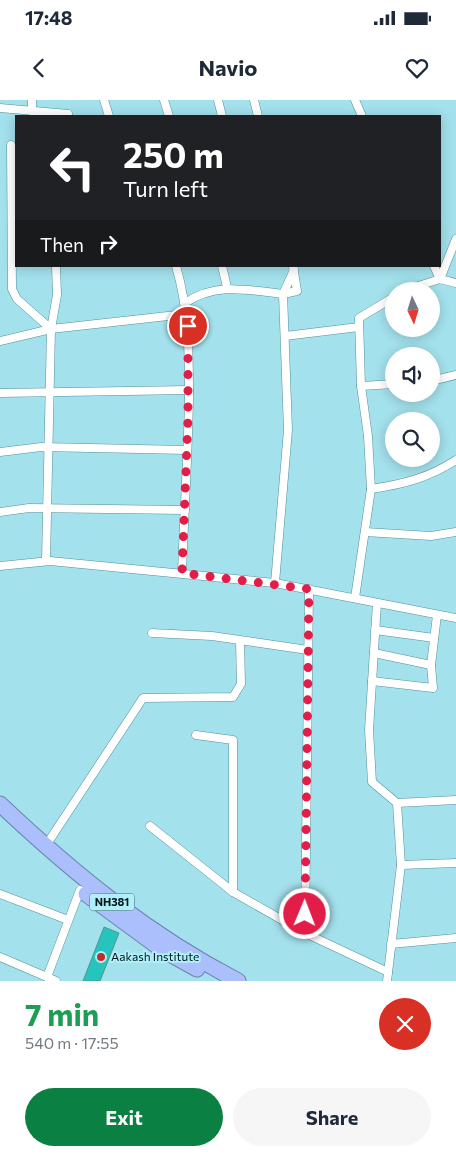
<!DOCTYPE html>
<html lang="en">
<head>
<meta charset="utf-8">
<style>
  :root { --surface:#fff; --page:#f6f6f7; --text:#1f2937; --muted:#747a83; --accent:#0b8043 }
  body { margin:0; font-family:Commissioner,sans-serif; background:var(--page); color:var(--text); height:100vh; display:flex; flex-direction:column; font-size:19px; white-space:nowrap }
  * { box-sizing:border-box; margin:0 }
  p { font-size:16px; color:var(--muted) }
  .icon { flex:none; width:28px; height:28px; fill:none; stroke:currentColor; stroke-width:2; stroke-linecap:round; stroke-linejoin:round }
  .map { position:relative; height:881px; overflow:hidden }
  .sheet { display:flex; flex-direction:column; background:var(--surface); flex:1 }
  .sheet>* { flex:none }
  .top-card { position:absolute; left:15px; top:15px; width:426px; height:152px; border-radius:0px; box-shadow:0 2px 12px #0003; background:#202124; color:#fff; overflow:hidden }
  .needle { width:32px; rotate:176deg }
  .controls { position:absolute; left:385px; top:182px; display:grid; gap:10px }
  .controls a { display:grid; place-items:center; width:55px; height:55px; border-radius:50%; background:var(--surface); box-shadow:0 2px 12px #0003; font-size:25px }
  .pin { position:absolute; display:grid; place-items:center; width:42px; height:42px; color:#fff; margin:-21px; border:2px solid #fff; border-radius:50%; box-shadow:0 1px 5px #0007 }
  .me { position:absolute; width:55px; margin:-28px; rotate:1deg; stroke-linejoin:round; filter:drop-shadow(0 0 4px #0008) }
  .turn { display:flex; align-items:center; gap:18px; height:105px; padding:0 25px; font-size:22px }
  .turn .icon { width:65px; height:65px; stroke-width:2.5 }
  .turn b { display:block; font-size:35px; line-height:42px }
  .then { display:flex; align-items:center; height:48px; padding:0 25px; background:#0003; gap:10px; font-size:19px }
  .round { display:grid; place-items:center; flex:none; width:52px; height:52px; border-radius:26px; background:var(--page) }
  .overview { display:flex; align-items:center; justify-content:space-between; height:85px; padding:0 25px }
  h1 { font-size:30px; font-weight:700; line-height:38px; color:#1e9e55 }
  .action { display:flex; gap:10px; margin-top:auto; padding:10px 25px }
  .action a { flex:1; height:58px; border-radius:30px; background:var(--accent); color:#fff; font-size:20px; font-weight:700; line-height:58px; text-align:center }
  .action a+a { background:var(--page); color:var(--text) }
  .status { display:flex; justify-content:space-between; align-items:center; height:35px; padding:0 25px; background:var(--surface); direction:ltr }
  .status svg { height:14px; fill:currentColor }
  header { display:flex; justify-content:space-between; align-items:center; height:65px; padding:0 25px; background:var(--surface); font-size:22px; font-weight:700 }
  .map>svg:first-child { display:block }
</style>
</head>
<body>
<div class="status"><b>17:48</b><svg viewBox="0 0 49 12"><path d="M0 12V9h3v3zM5 12V6h3v6zM10 12V3h3v9zM15 12V0h3v12zM26 1h20v11H26zM47 4h2v5h-2z"/></svg></div>
<header><svg class="icon" aria-label="back" viewBox="0 0 24 24"><path d="M15 5l-7 7 7 7"/></svg>Navio<svg class="icon" aria-label="heart" viewBox="0 0 24 24"><path d="M12 20l-8-8c-3-5 5-10 8-4 3-6 11-1 8 4z"/></svg></header>
<div class="map">
<svg width="456" height="881" viewBox="0 0 456 881">
  <rect width="100%" height="100%" fill="#a3e1ec"/>
  <!-- building -->
  <path fill="#25c4bc" stroke="#579490" d="M104,827L119,833L100,881H83Z"/>
  <g fill="none" stroke-linecap="round" stroke-linejoin="round">
    <defs>
      <g id="street">
        <path d="M104,0L109,16"/>
        <path d="M164,0L169,16"/>
        <path d="M218,0L222,16"/>
        <path d="M254,0L258,16"/>
        <path d="M355,0L362,16"/>
        <path d="M0,8L68,14"/>
        <path d="M32,11V0"/>
        <path d="M11,45L12,189L17,199L51,229"/>
        <path d="M176,166C189,210 189,253 189,298C188,357 184,415 182,473"/>
        <path d="M222,166L227,187"/>
        <path d="M434,166L440,179"/>
        <path d="M440,179L456,139"/>
        <path d="M403,191L440,179L456,183"/>
        <path d="M185,203C216,182 248,190 283,194L294,170"/>
        <path d="M285,236L359,227"/>
        <path d="M0,241L51,229L186,214"/>
        <path d="M431,281L456,275"/>
        <path d="M361,286L394,284"/>
        <path d="M0,293L189,290"/>
        <path d="M0,352L41,347L187,350"/>
        <path d="M371,389L368,336L361,286L359,218L394,197"/>
        <path d="M0,412L29,408L185,410"/>
        <path d="M365,432L431,436L456,432"/>
        <path d="M46,461L51,229L57,195L56,166"/>
        <path d="M0,466L50,461L275,483L456,518"/>
        <path d="M275,483L288,330L283,194L297,191L293,166"/>
        <path d="M355,498L371,389C404,384 428,378 456,360"/>
        <path d="M377,503L369,630L372,682L397,703L401,765L387,881"/>
        <path d="M375,530L434,538"/>
        <path d="M152,533L212,536L308,550"/>
        <path d="M374,553L431,565"/>
        <path d="M372,581L433,588L431,565L437,515"/>
        <path d="M196,635L233,640V792"/>
        <path d="M397,703L456,700"/>
        <path d="M150,726L233,792L305,833L388,872"/>
        <path d="M45,747L143,598L233,597L241,584L240,541"/>
        <path d="M401,765L456,763"/>
        <path d="M0,794L68,820"/>
        <path d="M305,833L309,489"/>
        <path d="M391,844L456,838"/>
        <path d="M0,857L56,881"/>
        <path d="M47,877L80,790"/>
      </g>
      <g id="highway">
        <path d="M0,704C73,773 149,835 238,881"/>
        <path d="M86,794L161,849L197,869"/>
      </g>
    </defs>
    <!-- street casing -->
    <use href="#street" stroke="#54909a" stroke-width="9"/>
    <!-- highway casing -->
    <use href="#highway" stroke="#6e84ad" stroke-width="17"/>
    <!-- street -->
    <use href="#street" stroke="#fff" stroke-width="8"/>
    <!-- highway -->
    <use href="#highway" stroke="#aabffc" stroke-width="15"/>
  </g>
  <g fill="none" stroke-linecap="round" stroke-linejoin="round">
    <!-- route -->
    <path stroke="#e11d48" stroke-width="9" stroke-dasharray="0 16.2" d="M188,226V318L182,473L309,489L305,814"/>
  </g>
  <!-- markers -->
  <circle fill="#bd2f24" stroke="#b0eff9" stroke-width="2" cx="101" cy="857" r="5"/>
  <g text-anchor="middle" stroke-width="4" stroke-linejoin="round" paint-order="stroke">
    <!-- shield labels -->
    <rect fill="#b0eff9" stroke="#35575d" stroke-width="1" x="89.5" y="793.5" width="45" height="17" rx="4"/>
    <g font-size="11" font-weight="bold" fill="#00161a">
      <text x="112" y="806">NH381</text>
    </g>
    <!-- poi labels -->
    <g font-size="12" fill="#00161a" stroke="#b0eff9" text-anchor="start">
      <text x="111" y="861">Aakash Institute</text>
    </g>
  </g>
</svg>
<div class="controls">
<a><svg class="needle" viewBox="-14 -14 28 28"><path d="M0-13l5 13h-10z" fill="#e53935"/><path d="M0 13l5-13h-10z" fill="#747a83"/></svg></a>
<a><svg class="icon" aria-label="sound" viewBox="0 0 24 24"><path d="M4 9h4l5-4v14l-5-4H4zM17 9q2 3 0 6"/></svg></a>
<a><svg class="icon" aria-label="search" viewBox="0 0 24 24"><circle cx="10" cy="10" r="6"/><path d="M15 15l6 6"/></svg></a>
</div>
<div class="pin" style="left:188px;top:226px;background:#d93025"><svg class="icon" aria-label="arrive" viewBox="0 0 24 24"><path d="M6 21V4h12l-3 4 3 4H6"/></svg></div>
<svg class="me" style="left:305px;top:814px" viewBox="-20 -20 40 40"><circle r="17" fill="#e11d48" stroke="#fff" stroke-width="3"/><path d="M0-11L8 9 0 5-8 9z" fill="#fff"/></svg>
<div class="top-card">
<div class="turn"><svg class="icon" aria-label="left" viewBox="0 0 24 24"><path d="M17 20v-9H6M10 6l-5 5 5 5"/></svg><div><b>250 m</b>Turn left</div></div>
<div class="then">Then<svg class="icon" aria-label="right" viewBox="0 0 24 24"><path d="M7 20v-9h11M14 6l5 5-5 5"/></svg></div>
</div>
</div>
<section class="sheet">
<div class="overview"><div><h1>7 min</h1><p>540 m · 17:55</p></div><a class="round" style="background:#d93025;color:#fff"><svg class="icon" aria-label="close" viewBox="0 0 24 24"><path d="M6 6l12 12M18 6L6 18"/></svg></a></div>
<div class="action"><a>Exit</a><a>Share</a></div>
</section>
</body>
</html>
